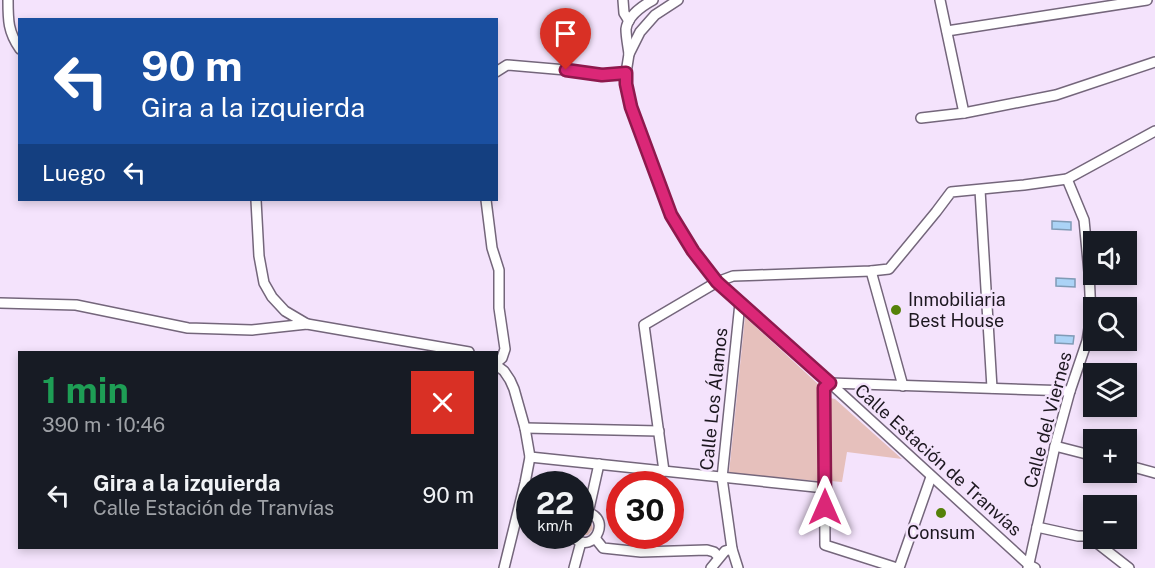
<!DOCTYPE html>
<html lang="es">
<head>
<meta charset="utf-8">
<style>
  :root { --surface:#171b24; --page:#20242c; --text:#f1f3f6; --muted:#9ea1a6 }
  body { margin:0; font-family:"Public Sans",sans-serif; background:var(--page); color:var(--text); height:100vh; display:flex; flex-direction:column; font-size:22px; white-space:nowrap }
  * { box-sizing:border-box; margin:0 }
  p { font-size:20px; color:var(--muted) }
  .icon { flex:none; width:33px; height:33px; fill:none; stroke:currentColor; stroke-width:2; stroke-linecap:round; stroke-linejoin:round }
  .map { position:relative; flex:1; overflow:hidden }
  .panel { position:absolute; left:18px; top:351px; width:480px; height:198px; display:flex; flex-direction:column; background:var(--surface); border-radius:0px; box-shadow:0 3px 9px #0003 }
  .panel>* { flex:none }
  .hud { position:absolute; left:18px; top:18px; width:480px; height:183px; border-radius:0px; box-shadow:0 3px 9px #0003; background:#1a4fa0; color:#fff; overflow:hidden }
  .fabs { position:absolute; left:1083px; top:231px; display:grid; gap:12px }
  .fabs a { display:grid; place-items:center; width:54px; height:54px; border-radius:0px; background:var(--surface); box-shadow:0 3px 9px #0003; font-size:30px }
  .speed { position:absolute; left:516px; top:471px; display:flex; gap:12px; font-size:30px; font-weight:700; text-align:center }
  .speed>* { display:grid; place-content:center; width:78px; height:78px; border-radius:50%; background:var(--surface); box-shadow:0 3px 9px #0003; line-height:1 }
  .speed small { font-size:15px; font-weight:400 }
  .speed .limit { border:9px solid #d22; background:#fff; color:#111 }
  .pin { position:absolute; display:grid; place-items:center; width:51px; height:51px; color:#fff; margin:-62px -26px; border-radius:50% 50% 50% 0; rotate:-45deg; box-shadow:0 0 6px #0007 }
  .pin .icon { rotate:45deg }
  .me { position:absolute; width:66px; margin:-33px; rotate:0deg; stroke-linejoin:round; filter:drop-shadow(0 0 4px #0008) }
  .turn { display:flex; align-items:center; gap:21px; height:126px; padding:0 24px; font-size:27px }
  .turn .icon { width:78px; height:78px; stroke-width:2.5 }
  .turn b { display:block; font-size:42px; line-height:51px }
  .then { display:flex; align-items:center; height:57px; padding:0 24px; background:#0003; gap:12px; font-size:22px }
  .round { display:grid; place-items:center; flex:none; width:63px; height:63px; border-radius:0px; background:var(--page) }
  .summary { display:flex; align-items:center; justify-content:space-between; height:102px; padding:0 24px }
  h1 { font-size:36px; font-weight:700; line-height:45px; color:#1e9e55 }
  ul { padding:0; list-style:none }
  li { display:flex; align-items:center; gap:18px; height:84px; padding:0 24px }
  li div { flex:1 }
  li b { display:block; font-size:22px }
  li em { font-style:normal }
  .map>svg:first-child { display:block }
</style>
</head>
<body>
<div class="map">
<svg width="1155" height="568" viewBox="0 0 1155 568">
  <rect width="100%" height="100%" fill="#f4e3fc"/>
  <!-- green -->
  <g fill="#e6c0bc">
    <path d="M745,317L818,384V481L729,473Z"/>
    <path d="M830,398L835,399L902,459L847,452L842,482L830,481Z"/>
    <path d="M586,519L591,521L593,529L588,535H581V520Z"/>
  </g>
  <!-- water -->
  <g fill="#abd3f6" stroke="#809bb6" stroke-width="1.5">
    <path d="M1052,221L1071,222V230L1052,229Z"/>
    <path d="M1056,278L1075,279V287L1056,286Z"/>
    <path d="M1055,335L1074,336L1073,344L1055,343Z"/>
  </g>
  <g fill="none" stroke-linecap="round" stroke-linejoin="round">
    <defs>
      <g id="minor">
        <path d="M8,0C8,20 8,32 20,49"/>
        <path d="M623,0L624,13L629,21"/>
        <path d="M678,0L655,15L640,32L629,54L626,73V84L631,107L671,215L693,251L717,282L830,383L1029,565L1035,568"/>
        <path d="M940,0L964,113"/>
        <path d="M947,31L1147,0"/>
        <path d="M629,54C628,46 626,37 626,29C628,15 642,6 653,0"/>
        <path d="M496,72L507,65L566,70L602,75L626,73"/>
        <path d="M921,118L964,113L1056,95L1155,62"/>
        <path d="M980,190L992,388"/>
        <path d="M256,200L259,256L264,283L272,297L285,311L307,324"/>
        <path d="M486,200L492,248L499,270V308L505,349L502,358L496,363"/>
        <path d="M871,271L903,386"/>
        <path d="M0,303L76,305L188,328L252,330L307,324L469,352"/>
        <path d="M496,365L504,371L510,380L514,389L525,428L530,457L525,483L504,568"/>
        <path d="M525,428L659,431"/>
        <path d="M1055,446L1094,456"/>
        <path d="M530,457L825,488"/>
        <path d="M1126,465L1155,473"/>
        <path d="M664,471L644,325L717,282L733,276L871,271L889,269L936,212L951,192L1024,185L1067,179L1155,131"/>
        <path d="M588,513L599,464"/>
        <path d="M1037,527L1078,536H1088L1129,568"/>
        <path d="M572,536C596,560 615,509 580,513"/>
        <path d="M595,538L603,548L641,552L707,550L714,552L719,557"/>
        <path d="M574,568L581,542"/>
        <path d="M711,568L725,551L732,549"/>
        <path d="M738,568L732,549L722,478L740,303"/>
        <path d="M897,568L825,545L824,389L830,383L1070,391"/>
        <path d="M899,568L931,477"/>
        <path d="M1028,568L1055,446L1070,391L1087,341L1091,316L1089,272L1084,220L1067,179"/>
      </g>
    </defs>
    <!-- minor casing -->
    <use href="#minor" stroke="#74667b" stroke-width="12"/>
    <!-- minor -->
    <use href="#minor" stroke="#fff" stroke-width="9"/>
  </g>
  <g fill="none" stroke-linecap="round" stroke-linejoin="round">
    <defs>
      <path id="route" d="M566,70L602,75L626,73V84L631,107L671,215L693,251L717,282L830,383L824,388L825,507"/>
    </defs>
    <!-- route casing -->
    <use href="#route" stroke="#8e194d" stroke-width="15"/>
    <!-- route -->
    <use href="#route" stroke="#db2777" stroke-width="10"/>
  </g>
  <!-- markers -->
  <g fill="#558109" stroke="#f4e3fc" stroke-width="2">
    <circle cx="896" cy="310" r="6"/>
    <circle cx="941" cy="513" r="6"/>
  </g>
  <g text-anchor="middle" stroke-width="5" stroke-linejoin="round" paint-order="stroke">
    <!-- poi labels -->
    <g font-size="18" fill="#1d1820" stroke="#f4e3fc" text-anchor="start">
      <text x="908" y="306">Inmobiliaria<tspan x="908" dy="21">Best House</tspan></text>
      <text x="941" y="539" text-anchor="middle">Consum</text>
    </g>
    <!-- street labels -->
    <g font-size="18" fill="#1d1820" stroke="#f4e3fc">
      <text transform="translate(714 399) rotate(-84)" y="6">Calle Los Álamos</text>
      <text transform="translate(1048 420) rotate(-75)" y="6">Calle del Viernes</text>
      <text transform="translate(938 460) rotate(42)" y="6">Calle Estación de Tranvías</text>
    </g>
  </g>
</svg>
<div class="fabs">
<a><svg class="icon" aria-label="sound" viewBox="0 0 24 24"><path d="M4 9h4l5-4v14l-5-4H4zM17 9q2 3 0 6"/></svg></a>
<a><svg class="icon" aria-label="search" viewBox="0 0 24 24"><circle cx="10" cy="10" r="6"/><path d="M15 15l6 6"/></svg></a>
<a><svg class="icon" aria-label="layers" viewBox="0 0 24 24"><path d="M12 4l9 5-9 5-9-5zM3 14l9 5 9-5"/></svg></a>
<a>+</a>
<a>−</a>
</div>
<div class="speed"><div>22<small>km/h</small></div><div class="limit">30</div></div>
<div class="pin" style="left:566px;top:70px;background:#d93025"><svg class="icon" aria-label="arrive" viewBox="0 0 24 24"><path d="M6 21V4h12l-3 4 3 4H6"/></svg></div>
<svg class="me" style="left:825px;top:507px" viewBox="-20 -20 40 40"><path d="M0-17L14 15 0 8-14 15z" fill="#db2777" stroke="#fff" stroke-width="4"/></svg>
<div class="hud">
<div class="turn"><svg class="icon" aria-label="left" viewBox="0 0 24 24"><path d="M17 20v-9H6M10 6l-5 5 5 5"/></svg><div><b>90 m</b>Gira a la izquierda</div></div>
<div class="then">Luego<svg class="icon" aria-label="left" viewBox="0 0 24 24"><path d="M17 20v-9H6M10 6l-5 5 5 5"/></svg></div>
</div>
<section class="panel">
<div class="summary"><div><h1>1 min</h1><p>390 m · 10:46</p></div><a class="round" style="background:#d93025;color:#fff"><svg class="icon" aria-label="close" viewBox="0 0 24 24"><path d="M6 6l12 12M18 6L6 18"/></svg></a></div>
<ul>
<li><svg class="icon" aria-label="left" viewBox="0 0 24 24"><path d="M17 20v-9H6M10 6l-5 5 5 5"/></svg><div><b>Gira a la izquierda</b><p>Calle Estación de Tranvías</p></div><em>90 m</em></li>
</ul>
</section>
</div>
</body>
</html>
